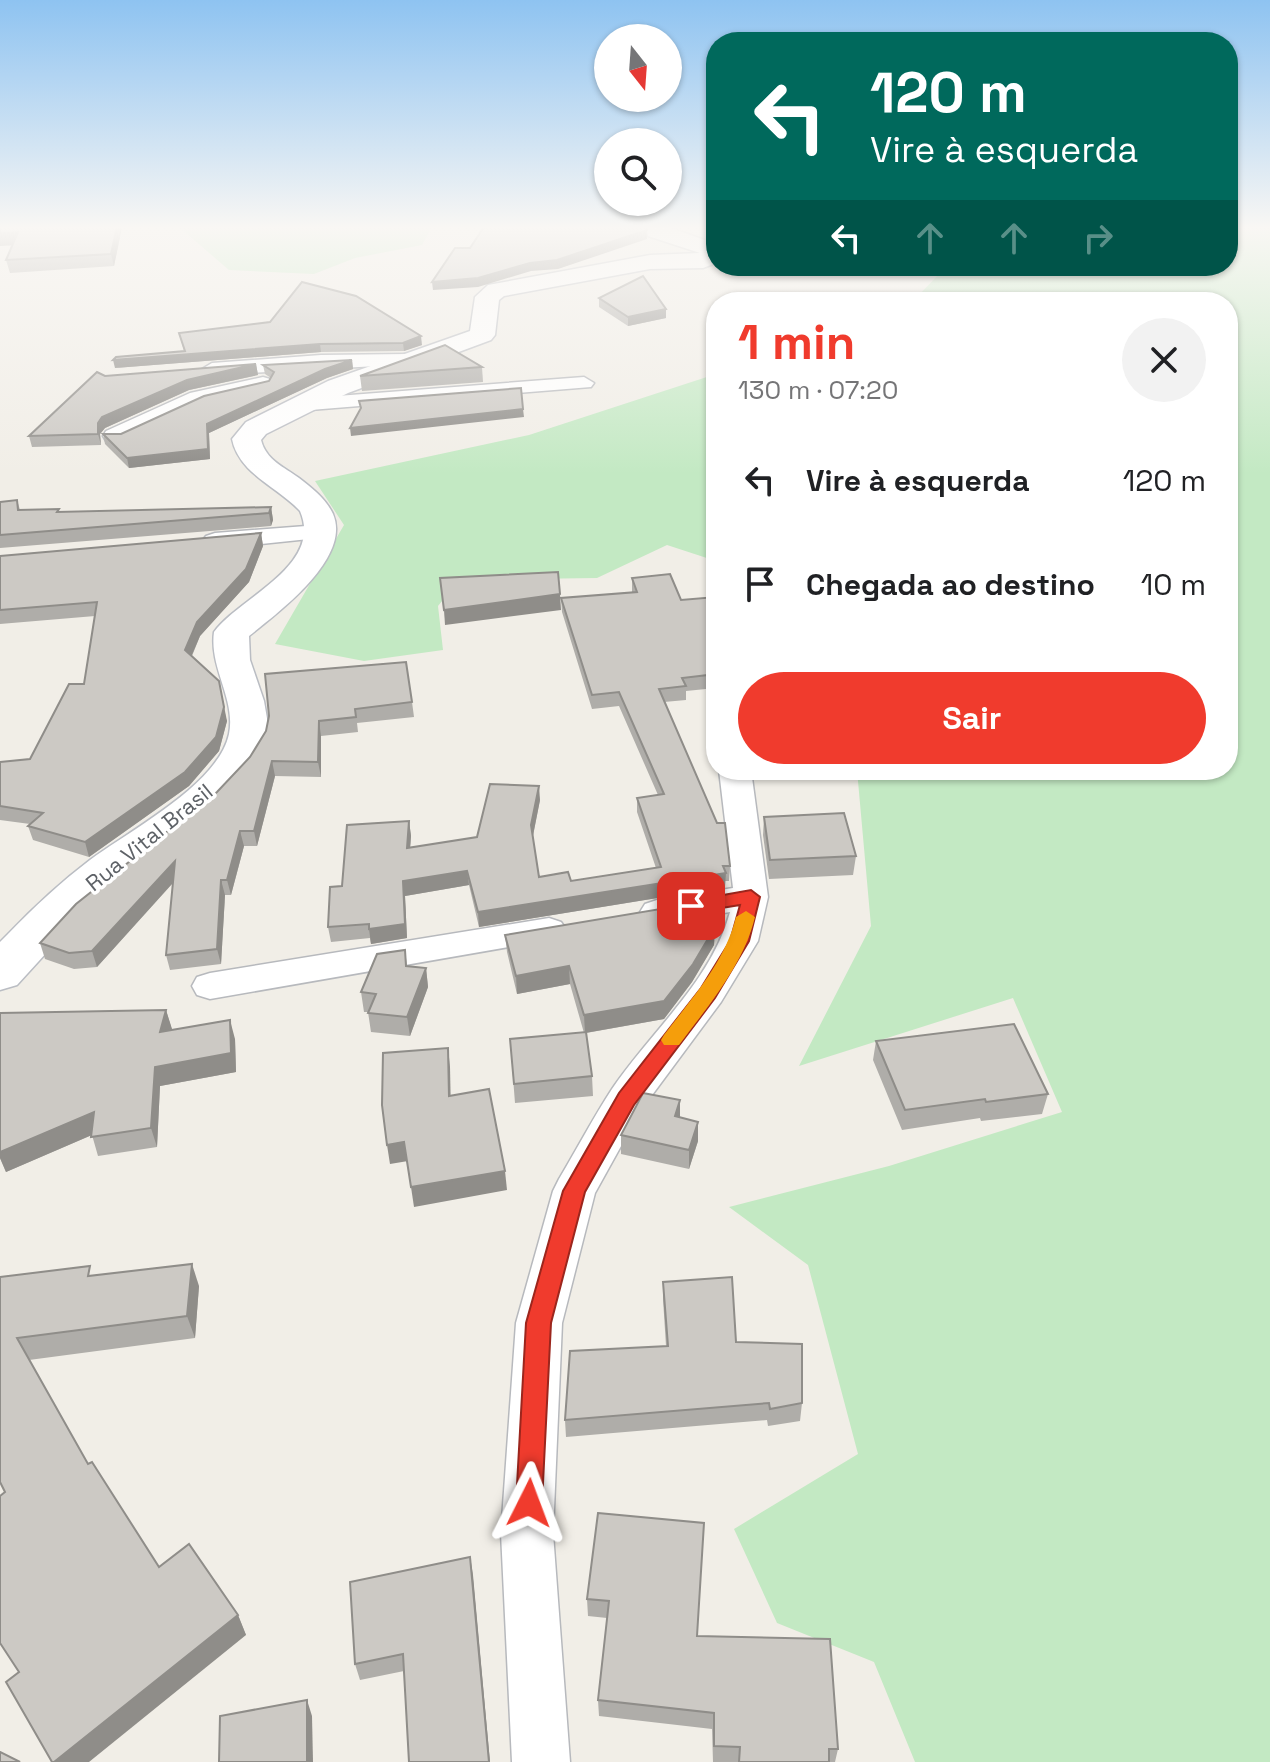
<!DOCTYPE html>
<html lang="pt">
<head>
<meta charset="utf-8">
<style>
  :root { --surface:#fff; --page:#f2f2f2; --text:#202124; --muted:#757577; --accent:#f03b2d }
  body { margin:0; font-family:"Space Grotesk",sans-serif; background:var(--page); color:var(--text); height:100vh; display:flex; flex-direction:column; font-size:30px; white-space:nowrap }
  * { box-sizing:border-box; margin:0 }
  p { font-size:26px; color:var(--muted) }
  .icon { flex:none; width:44px; height:44px; fill:none; stroke:currentColor; stroke-width:2; stroke-linecap:round; stroke-linejoin:round }
  .map { position:relative; flex:1; overflow:hidden }
  .sheet { position:absolute; left:706px; top:292px; width:532px; height:488px; display:flex; flex-direction:column; background:var(--surface); border-radius:32px; box-shadow:0 2px 6px #0004 }
  .sheet>* { flex:none }
  .guide { position:absolute; left:706px; top:32px; width:532px; height:244px; border-radius:32px; box-shadow:0 2px 6px #0004; background:#00695c; color:#fff; overflow:hidden }
  .needle { width:52px; rotate:163deg }
  .tools { position:absolute; left:594px; top:24px; display:grid; gap:16px }
  .tools a { display:grid; place-items:center; width:88px; height:88px; border-radius:50%; background:var(--surface); box-shadow:0 2px 6px #0004; font-size:40px }
  .pin { position:absolute; display:grid; place-items:center; width:68px; height:68px; color:#fff; margin:-34px; border-radius:16px; box-shadow:0 4px 12px #0006 }
  .me { position:absolute; width:88px; margin:-44px; rotate:3deg; stroke-linejoin:round; filter:drop-shadow(0 0 6px #0008) }
  .turn { display:flex; align-items:center; gap:28px; height:168px; padding:0 32px; font-size:36px }
  .turn .icon { width:104px; height:104px; stroke-width:2.5 }
  .turn b { display:block; font-size:56px; line-height:68px }
  .lanes { display:flex; align-items:center; height:76px; padding:0 32px; background:#0003; justify-content:center; gap:40px; direction:ltr }
  .lanes .off { opacity:.35 }
  .round { display:grid; place-items:center; flex:none; width:84px; height:84px; border-radius:42px; background:var(--page) }
  .head { display:flex; align-items:center; justify-content:space-between; height:136px; padding:0 32px }
  h1 { font-size:48px; font-weight:600; line-height:60px; color:var(--accent) }
  .action { display:flex; gap:16px; margin-top:auto; padding:16px 32px }
  .action a { flex:1; height:92px; border-radius:48px; background:var(--accent); color:#fff; font-size:32px; font-weight:600; line-height:92px; text-align:center }
  ul { padding:0; list-style:none }
  li { display:flex; align-items:center; gap:24px; height:104px; padding:0 32px }
  li div { flex:1 }
  li b { display:block; font-size:30px }
  li em { font-style:normal }
  .map>svg:first-child { display:block }
</style>
</head>
<body>
<div class="map">
<svg width="1270" height="1762" viewBox="0 0 1270 1762">
  <rect width="100%" height="100%" fill="#f1eee7"/>
  <!-- green -->
  <g fill="#c3e9c3">
    <path d="M179,227H432L422,245L355,258L314,274L229,270Z"/>
    <path d="M1228,227H1270V1762H915L874,1662L777,1623L734,1529L858,1454L808,1265L729,1207L889,1166L1062,1112L1013,998L799,1066L871,926L857,770H1228V302H912L947,266H1228Z"/>
    <path d="M716,374V561L667,545L597,578L459,580L438,606L443,650L364,661L275,644L344,525L315,481L529,435Z"/>
  </g>
  <g fill="none" stroke-linecap="round" stroke-linejoin="round">
    <defs>
      <g id="street">
        <path d="M407,354L414,356L417,360L414,364L212,375L202,369L212,363L321,355Z"/>
        <path d="M263,377L270,379L273,383L270,387L205,403L122,441H106L103,436L106,431L190,393Z"/>
        <path d="M584,377L594,383L591,387L298,411L287,405L298,399Z"/>
        <path d="M319,525L328,527L331,532L328,537L215,549L206,546L202,541L206,536L215,533Z"/>
        <path d="M719,770H751L768,897L758,941L721,1002L641,1110L595,1193L562,1323L553,1533L570,1762H512L501,1533L516,1323L553,1191L559,1179C577,1149 593,1118 612,1089C652,1030 711,982 730,912L657,924L645,920L640,912L645,904L657,900L733,888Z"/>
        <path d="M549,918L561,922L567,930L561,938L210,999L197,995L192,986L197,977L210,973Z"/>
      </g>
      <path id="secondary" d="M646,227H668L716,244V263L703,268L650,269L504,296L499,300L495,335L491,340L348,393L266,434L261,440C266,460 284,467 299,478C312,488 326,499 333,514C352,558 278,613 249,636L250,660L264,701L269,730L266,744L251,770L219,805L79,917L17,985L0,990V942L8,934C34,907 61,882 90,860C130,830 218,785 229,734C236,699 209,668 214,632C238,598 324,566 300,511C278,487 239,474 232,439L246,422L328,381L470,331L475,297L488,285L650,255L700,253L648,236Z"/>
    </defs>
    <!-- street casing -->
    <use href="#street" stroke="#b7b9bd" stroke-width="3"/>
    <!-- secondary casing -->
    <use href="#secondary" stroke="#babdc3" stroke-width="3"/>
    <!-- street -->
    <use href="#street" fill="#fff" fill-rule="evenodd"/>
    <!-- secondary -->
    <use href="#secondary" fill="#fff" fill-rule="evenodd"/>
  </g>
  <!-- wall -->
  <g fill="#afada9">
    <path d="M122,227L114,266L10,273L6,260L12,245Z"/>
    <path d="M599,298L666,309V318L628,326L599,307Z"/>
    <path d="M270,322L422,345L404,351L321,352L115,368L184,351L179,333Z"/>
    <path d="M352,360L353,369L327,378L209,433L210,459L129,468L105,444L103,434H121L269,381L271,378L265,374L263,365Z"/>
    <path d="M256,364L258,375L189,390L105,428L100,434L101,445L32,447L29,436L105,376Z"/>
    <path d="M482,367L483,382L362,391L360,376Z"/>
    <path d="M17,500L20,510L59,509V512L271,507L273,520L271,526L0,548V502Z"/>
    <path d="M261,533L263,546L249,582L200,636L192,656L227,721L219,751L189,786L89,857L33,840L28,826L30,824L0,820V762L30,759L84,684L95,616L0,624V556Z"/>
    <path d="M632,578L681,600L716,597V688L686,691V700L664,702L730,866L729,881H725V887L479,927L469,885L405,896L407,938L371,944L370,938L331,942L328,927L342,886L409,821L411,836L410,848L477,837L540,800L533,836L539,877L571,881L656,868L637,812V798L658,795L619,706L592,709L562,612L561,598L632,593Z"/>
    <path d="M412,702L414,717L357,723L358,732L321,736V777L275,776L257,846H244L231,895H225L221,964L170,970L166,955L173,883L97,967L74,969L45,959L40,943L217,792L250,757L266,731L269,716Z"/>
    <path d="M764,817L856,856L853,875L769,879L763,835Z"/>
    <path d="M715,927L714,945L692,982L664,1019L586,1033L592,1076L593,1096L515,1103L510,1039L584,1033L570,984L517,994L507,952L505,935Z"/>
    <path d="M405,950L407,966L426,968L428,987L410,1036L371,1032L368,1012H364L361,992Z"/>
    <path d="M166,1010L172,1030L235,1039L236,1072L160,1086L157,1147L98,1156L92,1135L6,1172L0,1158V1013Z"/>
    <path d="M876,1041L1048,1094L1042,1114L981,1121L980,1118L902,1130L873,1060Z"/>
    <path d="M680,1100V1118L698,1122V1141L689,1169L621,1154V1135Z"/>
    <path d="M94,1275L199,1286L195,1338L29,1360L88,1464L159,1567L238,1615L246,1635L19,1672L5,1492L0,1277Z"/>
    <path d="M663,1282L736,1342L802,1403L800,1421L768,1426L767,1420L566,1437L565,1420L666,1346L663,1299Z"/>
    <path d="M598,1513L697,1636L838,1749L835,1762H713L712,1729L599,1716L598,1700L607,1618L588,1616L587,1599Z"/>
    <path d="M473,1575L404,1671L360,1680L355,1664Z"/>
  </g>
  <!-- shaded-wall -->
  <g fill="#8f8d89">
    <path d="M117,227H122L114,266L111,254Z"/>
    <path d="M647,230V239L558,269L531,271L478,287L433,290L432,282Z"/>
    <path d="M18,232L21,245L0,246V233Z"/>
    <path d="M666,309V318L628,326V317Z"/>
    <path d="M421,336L422,345L404,351L403,343Z"/>
    <path d="M320,344L321,352L115,368L113,360Z"/>
    <path d="M352,360L353,369L327,378L209,433L210,459L129,468L127,458L207,424L325,369Z"/>
    <path d="M256,364L258,375L189,390L105,428L100,434L101,445L98,434V423L102,417L187,380Z"/>
    <path d="M523,409L524,417L351,436L350,428Z"/>
    <path d="M271,507L273,520L271,526L269,513Z"/>
    <path d="M261,533L263,546L249,582L200,636L188,664L185,650L197,622Z"/>
    <path d="M560,594L561,610L445,625L444,610Z"/>
    <path d="M219,681L227,721L219,751L189,786L89,857L85,842Z"/>
    <path d="M319,721L321,736V777L318,762Z"/>
    <path d="M272,761L275,776L257,846L254,831Z"/>
    <path d="M539,786L540,800L532,840L531,825Z"/>
    <path d="M409,821L411,836L409,863L407,848Z"/>
    <path d="M240,831L244,846L231,895L227,880Z"/>
    <path d="M175,861L179,876L97,967L92,951Z"/>
    <path d="M467,871L469,885L405,896L407,938L371,944L369,929L403,881Z"/>
    <path d="M726,873L725,887L479,927L478,912Z"/>
    <path d="M221,880L225,895L221,964L217,949Z"/>
    <path d="M715,927L714,945L692,982L664,1019L585,1033L584,1015Z"/>
    <path d="M569,966L570,984L517,994L516,976Z"/>
    <path d="M426,968L428,987L410,1036L407,1017Z"/>
    <path d="M166,1010L172,1029L166,1050L160,1032Z"/>
    <path d="M230,1020L235,1039L236,1072L160,1086L157,1147L151,1128L155,1067Z"/>
    <path d="M448,1048L450,1067L451,1115L449,1096Z"/>
    <path d="M680,1100V1120L675,1116Z"/>
    <path d="M94,1112L101,1131L6,1172L0,1158V1152Z"/>
    <path d="M698,1122V1141L689,1169V1150Z"/>
    <path d="M404,1142L408,1161L390,1164L387,1145Z"/>
    <path d="M505,1171L507,1190L414,1207L411,1187Z"/>
    <path d="M192,1264L199,1286L195,1338L187,1316Z"/>
    <path d="M470,1557L473,1575L490,1762H489Z"/>
    <path d="M238,1615L246,1635L89,1762H54Z"/>
    <path d="M307,1700L312,1716L313,1762H307Z"/>
  </g>
  <!-- building -->
  <g fill="#ccc9c4" stroke="#8f8d89" stroke-width="2">
    <path d="M0,227H117L111,254L6,260L18,232L0,233Z"/>
    <path d="M484,227H646L647,230L557,260L530,263L478,278L432,282L455,248H470Z"/>
    <path d="M643,276L666,309L628,317L599,298Z"/>
    <path d="M302,282L356,296L421,336L403,343L320,344L113,360L116,357L185,351L179,333L270,322Z"/>
    <path d="M445,345L482,367L360,376Z"/>
    <path d="M352,360L325,369L207,424L208,449L127,458L103,434H121L204,396L269,381L274,372L263,365Z"/>
    <path d="M256,364L187,380L102,417L98,423V434L29,436L97,372L105,376Z"/>
    <path d="M521,388L523,409L350,428L361,408L359,401Z"/>
    <path d="M17,500L18,510L59,509L57,512L271,507L269,513L0,535V502Z"/>
    <path d="M261,533L246,569L197,622L185,650L219,681L224,707L216,737L185,772L85,842L28,826L43,813L0,806V762L30,759L69,684H84L97,602L0,610V556Z"/>
    <path d="M558,572L560,594L444,610L440,578Z"/>
    <path d="M670,574L681,600L716,597V674L682,678L686,686L659,689L717,823H725L730,866H723L726,873L478,912L467,871L403,881L405,924L369,929V924L328,927L330,887L342,886L347,825L409,821L407,848L477,837L490,784L539,786L531,825L539,877L568,872L571,881L661,867L637,798L664,794L619,692L592,695L561,598L637,592L632,578Z"/>
    <path d="M406,662L412,702L355,709L356,717L319,721L318,762L272,761L254,831H240L227,880H221L217,949L166,955L175,861L92,951L69,953L40,943L76,904L217,792L250,757L266,731L269,716L265,674Z"/>
    <path d="M844,813L856,856L770,860L764,817Z"/>
    <path d="M702,902L715,927L693,964L664,1001L584,1015L569,966L516,976L505,935Z"/>
    <path d="M405,950L406,966L426,968L407,1017L368,1013L376,994L361,992L377,954Z"/>
    <path d="M166,1010L160,1032L230,1020L231,1053L155,1067L151,1128L91,1137L94,1112L0,1152V1013Z"/>
    <path d="M1014,1024L1048,1094L986,1102L985,1099L905,1110L876,1041Z"/>
    <path d="M586,1032L592,1076L514,1084L510,1039Z"/>
    <path d="M448,1048L449,1096L489,1089L505,1171L411,1187L404,1142L387,1145L382,1105L383,1053Z"/>
    <path d="M643,1093L680,1100L675,1116L698,1122L689,1150L621,1135Z"/>
    <path d="M192,1264L187,1316L17,1338L88,1464L92,1462L159,1567L189,1544L238,1615L54,1762H52L6,1682L19,1672L0,1643V1496L5,1492L0,1482V1277L90,1266L88,1276Z"/>
    <path d="M732,1277L736,1342L802,1344V1403L770,1409L769,1403L565,1420L570,1351L668,1346L663,1282Z"/>
    <path d="M598,1513L704,1523L697,1636L830,1639L838,1749H829V1762H739L740,1747L714,1746V1713L598,1700L609,1601L587,1599Z"/>
    <path d="M470,1557L489,1762H409L403,1654L355,1664L350,1582Z"/>
    <path d="M307,1700V1762H219L220,1716Z"/>
    <path d="M0,1752L20,1762H0Z"/>
  </g>
  <!-- sky -->
  <linearGradient id="sky" x2="0" y2="1"><stop stop-color="#8ec3f1"/><stop offset="0.48" stop-color="#f9f7f4"/><stop offset="1" stop-color="#f9f7f4" stop-opacity="0"/></linearGradient>
  <rect width="1270" height="474" fill="url(#sky)"/>
  <!-- route -->
  <path fill="#f03b2d" stroke="#9c261d" stroke-width="2" d="M751,890L760,897L749,941L715,998L634,1105L585,1192L551,1323L542,1503L539,1512L529,1516L519,1512L516,1503L526,1323L563,1191L619,1093L701,988L730,941L740,905L691,913L684,911L682,906L684,902Z"/>
  <!-- slow -->
  <path fill="#f59e0b" d="M746,911L755,917C743,966 708,1006 679,1045H664L661,1040L664,1035C692,998 725,962 736,917Z"/>
  <g text-anchor="middle" stroke-width="7" stroke-linejoin="round" paint-order="stroke">
    <!-- far-street labels -->
    <g font-size="22" fill="#5e6267" stroke="#fff">
      <text transform="translate(149 837) rotate(-39)" y="8">Rua Vital Brasil</text>
    </g>
  </g>
</svg>
<div class="tools">
<a><svg class="needle" viewBox="-14 -14 28 28"><path d="M0-13l5 13h-10z" fill="#e53935"/><path d="M0 13l5-13h-10z" fill="#757577"/></svg></a>
<a><svg class="icon" aria-label="search" viewBox="0 0 24 24"><circle cx="10" cy="10" r="6"/><path d="M15 15l6 6"/></svg></a>
</div>
<div class="pin" style="left:691px;top:906px;background:#d93025"><svg class="icon" aria-label="arrive" viewBox="0 0 24 24"><path d="M6 21V4h12l-3 4 3 4H6"/></svg></div>
<svg class="me" style="left:529px;top:1503px" viewBox="-20 -20 40 40"><path d="M0-17L14 15 0 8-14 15z" fill="#f03b2d" stroke="#fff" stroke-width="4"/></svg>
<div class="guide">
<div class="turn"><svg class="icon" aria-label="left" viewBox="0 0 24 24"><path d="M17 20v-9H6M10 6l-5 5 5 5"/></svg><div><b>120 m</b>Vire à esquerda</div></div>
<div class="lanes"><svg class="icon" aria-label="left" viewBox="0 0 24 24"><path d="M17 20v-9H6M10 6l-5 5 5 5"/></svg><svg class="icon off" aria-label="ahead" viewBox="0 0 24 24"><path d="M12 20V5M6 11l6-6 6 6"/></svg><svg class="icon off" aria-label="ahead" viewBox="0 0 24 24"><path d="M12 20V5M6 11l6-6 6 6"/></svg><svg class="icon off" aria-label="right" viewBox="0 0 24 24"><path d="M7 20v-9h11M14 6l5 5-5 5"/></svg></div>
</div>
<section class="sheet">
<div class="head"><div><h1>1 min</h1><p>130 m · 07:20</p></div><a class="round"><svg class="icon" aria-label="close" viewBox="0 0 24 24"><path d="M6 6l12 12M18 6L6 18"/></svg></a></div>
<ul>
<li><svg class="icon" aria-label="left" viewBox="0 0 24 24"><path d="M17 20v-9H6M10 6l-5 5 5 5"/></svg><div><b>Vire à esquerda</b></div><em>120 m</em></li>
<li><svg class="icon" aria-label="arrive" viewBox="0 0 24 24"><path d="M6 21V4h12l-3 4 3 4H6"/></svg><div><b>Chegada ao destino</b></div><em>10 m</em></li>
</ul>
<div class="action"><a>Sair</a></div>
</section>
</div>
</body>
</html>
